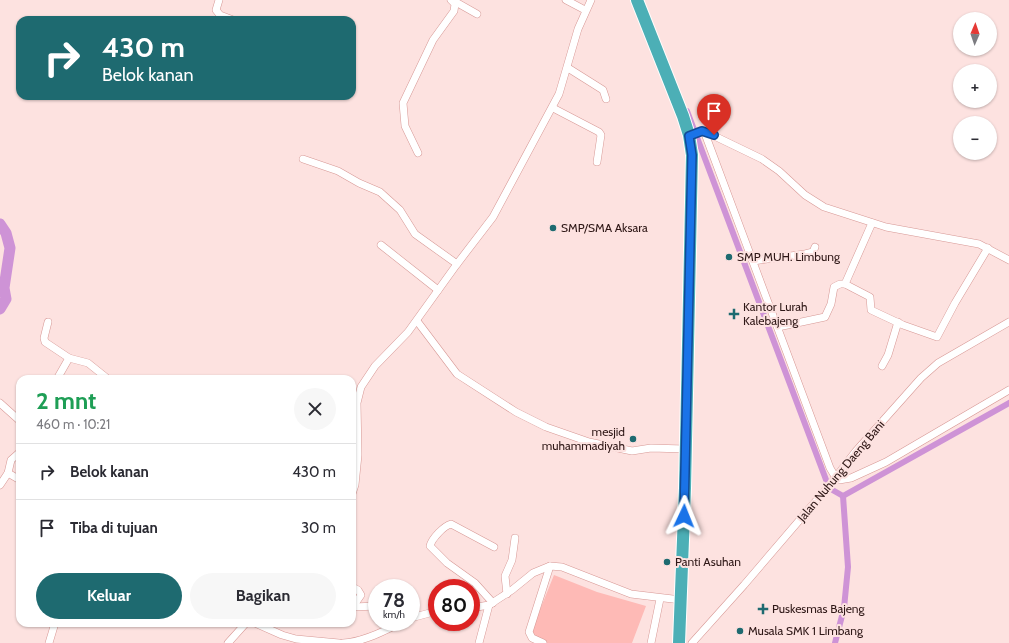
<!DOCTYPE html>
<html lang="id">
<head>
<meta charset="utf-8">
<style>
  :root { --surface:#fff; --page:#f7f7f7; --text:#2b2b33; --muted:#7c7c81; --line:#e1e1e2; --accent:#1e6a70 }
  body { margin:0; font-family:Cabin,sans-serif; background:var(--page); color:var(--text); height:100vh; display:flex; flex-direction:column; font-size:15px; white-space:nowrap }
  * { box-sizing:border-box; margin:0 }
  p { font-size:13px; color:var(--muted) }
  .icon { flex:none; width:22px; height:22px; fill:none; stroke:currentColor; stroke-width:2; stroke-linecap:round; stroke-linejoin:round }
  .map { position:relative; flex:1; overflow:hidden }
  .side { position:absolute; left:16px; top:375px; width:340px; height:252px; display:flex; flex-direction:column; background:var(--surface); border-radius:12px; box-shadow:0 1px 3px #0004 }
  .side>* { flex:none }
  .banner { position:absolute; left:16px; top:16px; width:340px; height:84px; border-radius:12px; box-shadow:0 1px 3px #0004; background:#1e6a70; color:#fff; overflow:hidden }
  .needle { width:26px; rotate:2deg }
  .tools { position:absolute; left:953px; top:12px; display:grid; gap:8px }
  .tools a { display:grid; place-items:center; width:44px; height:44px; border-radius:50%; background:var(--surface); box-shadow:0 1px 3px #0004; font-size:20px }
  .speed { position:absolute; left:368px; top:579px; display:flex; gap:8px; font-size:20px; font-weight:700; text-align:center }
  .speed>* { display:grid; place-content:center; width:52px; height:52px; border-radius:50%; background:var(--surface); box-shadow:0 1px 3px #0004; line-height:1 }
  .speed small { font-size:10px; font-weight:400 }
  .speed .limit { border:6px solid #d22; background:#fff; color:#111 }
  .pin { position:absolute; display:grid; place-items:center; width:34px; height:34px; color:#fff; margin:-41px -17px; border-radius:50% 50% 50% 0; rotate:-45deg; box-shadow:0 0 4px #0007 }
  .pin .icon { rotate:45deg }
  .me { position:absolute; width:44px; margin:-22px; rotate:2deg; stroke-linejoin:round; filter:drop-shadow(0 0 3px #0008) }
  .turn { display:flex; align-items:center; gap:14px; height:84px; padding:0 20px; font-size:18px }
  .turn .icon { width:52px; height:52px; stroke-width:2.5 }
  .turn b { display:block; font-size:28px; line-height:34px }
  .round { display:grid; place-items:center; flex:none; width:42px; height:42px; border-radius:21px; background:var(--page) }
  .headline { display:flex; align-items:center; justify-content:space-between; height:68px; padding:0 20px }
  h1 { font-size:24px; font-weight:800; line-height:30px; color:#1e9e55 }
  .primary-button { display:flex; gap:8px; margin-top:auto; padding:8px 20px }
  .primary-button a { flex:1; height:46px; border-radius:24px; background:var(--accent); color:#fff; font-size:16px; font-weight:800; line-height:46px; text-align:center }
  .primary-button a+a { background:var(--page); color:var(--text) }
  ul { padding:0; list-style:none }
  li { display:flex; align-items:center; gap:12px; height:56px; padding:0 20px; border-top:1px solid var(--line) }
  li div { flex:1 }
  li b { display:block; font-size:15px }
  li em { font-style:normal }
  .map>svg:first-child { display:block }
</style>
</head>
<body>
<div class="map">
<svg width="1009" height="643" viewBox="0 0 1009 643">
  <rect width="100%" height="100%" fill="#fde2e0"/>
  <!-- green -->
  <path fill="#febab6" d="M554,575L597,592L646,606L632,643H546L529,637Z"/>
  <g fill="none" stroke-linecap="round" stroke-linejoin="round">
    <!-- canal -->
    <g stroke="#ce93d6" stroke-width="6">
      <path d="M687,111L825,477L829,488L843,496"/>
      <path d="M843,496L1009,403"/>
      <path d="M835,643L844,608L848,567L843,496"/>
    </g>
    <!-- river -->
    <path stroke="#ce93d6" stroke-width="11" d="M0,224L6,233L10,248L4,288L6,299L0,309"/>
    <defs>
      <g id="minor">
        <path d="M219,0L216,10L220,15L233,20"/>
        <path d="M566,0L585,10"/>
        <path d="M454,1L477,14"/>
        <path d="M568,68L603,90L606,99"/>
        <path d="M553,108L599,132L601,135L597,162"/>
        <path d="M704,131L830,468L836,478L839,480L851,478L886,462L1009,390"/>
        <path d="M689,135L704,131L762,159L779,171L805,195L824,207L886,227L979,244L1009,260"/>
        <path d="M418,153L405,126L403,103L433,40L454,11L455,4L451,0"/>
        <path d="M303,159L338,171L359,183L380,192L400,210L415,234L457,264"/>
        <path d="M381,245L438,290"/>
        <path d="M753,261L805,254L813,252L815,247"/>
        <path d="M845,284L870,297L871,310L903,325L937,337L955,303L988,248"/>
        <path d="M417,321L457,374L516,412L546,427L589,442L632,451L651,448L684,449"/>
        <path d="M48,322L44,338L45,342L69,358L57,379"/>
        <path d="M778,327L825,317L831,304L834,287L840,284H845L872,223"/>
        <path d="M69,358L88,363L108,379"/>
        <path d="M882,366L888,355L898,322"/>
        <path d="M0,403L20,421"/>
        <path d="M8,473L20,480"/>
        <path d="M0,485L8,473L11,460L20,452"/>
        <path d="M352,494L355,485L358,455L357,403L361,387L375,366L408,332L457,264L493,217L559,94L578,29L591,0"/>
        <path d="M352,587L358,590L361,595L352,608"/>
        <path d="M507,594L505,576L512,560L515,538"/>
        <path d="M493,603L475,583L447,563L430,546C432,538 444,526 451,524L494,547"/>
        <path d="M353,607L377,606"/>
        <path d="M471,608L489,605L512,590L533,573L550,566L562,567L631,594L681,600"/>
        <path d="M411,618L437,611"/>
        <path d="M255,623L282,635L296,639L339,643"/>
        <path d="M49,643L55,623"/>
        <path d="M228,643L246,623"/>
        <path d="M343,643C363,642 385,631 402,622"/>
        <path d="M479,643L489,605"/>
        <path d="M543,643L532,638L529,632L550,566"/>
        <path d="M651,643L660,599"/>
        <path d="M692,643L744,585L833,481L856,451L921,378L938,363L1009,322"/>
      </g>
      <path id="trunk" d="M637,0L683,116L689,135L692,155L685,488L679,643"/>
    </defs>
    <!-- minor casing -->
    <use href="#minor" stroke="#d79895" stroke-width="8"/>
    <!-- trunk casing -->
    <use href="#trunk" stroke="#fff" stroke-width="14"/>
    <!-- minor -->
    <use href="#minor" stroke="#fff" stroke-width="7"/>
    <!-- trunk -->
    <use href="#trunk" stroke="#4cafb6" stroke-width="12"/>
  </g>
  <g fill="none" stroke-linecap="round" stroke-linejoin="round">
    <defs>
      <path id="route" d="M684,516L692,155L689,136L702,131L714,135"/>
    </defs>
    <!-- route casing -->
    <use href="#route" stroke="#114b97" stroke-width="10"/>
    <!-- route -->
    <use href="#route" stroke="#1a73e8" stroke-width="7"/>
  </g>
  <!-- markers -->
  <g fill="#1e6a70" stroke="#fde2e0" stroke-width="1.5">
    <circle cx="553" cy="228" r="4"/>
    <circle cx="729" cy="257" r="4"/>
    <path d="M732 308h4v4h4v4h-4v4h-4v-4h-4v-4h4z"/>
    <circle cx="633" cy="439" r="4"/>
    <circle cx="667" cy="562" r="4"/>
    <path d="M761 603h4v4h4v4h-4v4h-4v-4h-4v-4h4z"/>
    <circle cx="740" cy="631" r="4"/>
  </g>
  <g text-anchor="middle" stroke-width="4" stroke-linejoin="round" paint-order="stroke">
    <!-- poi labels -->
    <g font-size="12" fill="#2f1817" stroke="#fde2e0" text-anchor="start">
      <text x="561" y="232">SMP/SMA Aksara</text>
      <text x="737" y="261">SMP MUH. Limbung</text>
      <text x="743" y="311">Kantor Lurah<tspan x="743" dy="14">Kalebajeng</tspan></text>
      <text x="625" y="436" text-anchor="end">mesjid<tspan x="625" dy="14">muhammadiyah</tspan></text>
      <text x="675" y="566">Panti Asuhan</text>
      <text x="772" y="613">Puskesmas Bajeng</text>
      <text x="748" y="635">Musala SMK 1 Limbang</text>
    </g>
    <!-- street labels -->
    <g font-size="12" fill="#2f1817" stroke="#fde2e0">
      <text transform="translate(841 471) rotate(-50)" y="4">Jalan Nuhung Daeng Bani</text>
    </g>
  </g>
</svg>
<div class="tools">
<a><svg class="needle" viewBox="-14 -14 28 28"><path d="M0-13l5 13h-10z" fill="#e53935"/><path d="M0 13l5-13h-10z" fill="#7c7c81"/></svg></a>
<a>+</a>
<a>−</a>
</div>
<div class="speed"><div>78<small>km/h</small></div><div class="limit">80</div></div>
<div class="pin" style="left:714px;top:135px;background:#d93025"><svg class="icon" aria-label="arrive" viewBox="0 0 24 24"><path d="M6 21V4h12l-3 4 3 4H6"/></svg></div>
<svg class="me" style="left:684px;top:516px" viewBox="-20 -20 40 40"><path d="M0-17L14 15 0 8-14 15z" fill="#1a73e8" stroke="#fff" stroke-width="4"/></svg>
<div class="banner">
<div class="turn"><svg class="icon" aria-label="right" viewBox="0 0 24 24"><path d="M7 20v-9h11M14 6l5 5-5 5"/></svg><div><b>430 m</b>Belok kanan</div></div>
</div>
<section class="side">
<div class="headline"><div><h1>2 mnt</h1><p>460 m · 10:21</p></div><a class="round"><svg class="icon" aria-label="close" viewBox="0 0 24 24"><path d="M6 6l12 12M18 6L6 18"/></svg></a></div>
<ul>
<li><svg class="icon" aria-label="right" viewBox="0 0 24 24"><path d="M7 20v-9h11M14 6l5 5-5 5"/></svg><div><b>Belok kanan</b></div><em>430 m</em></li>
<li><svg class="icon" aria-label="arrive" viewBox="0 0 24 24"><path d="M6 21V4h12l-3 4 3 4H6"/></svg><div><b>Tiba di tujuan</b></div><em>30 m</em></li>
</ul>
<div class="primary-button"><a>Keluar</a><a>Bagikan</a></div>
</section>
</div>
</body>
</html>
